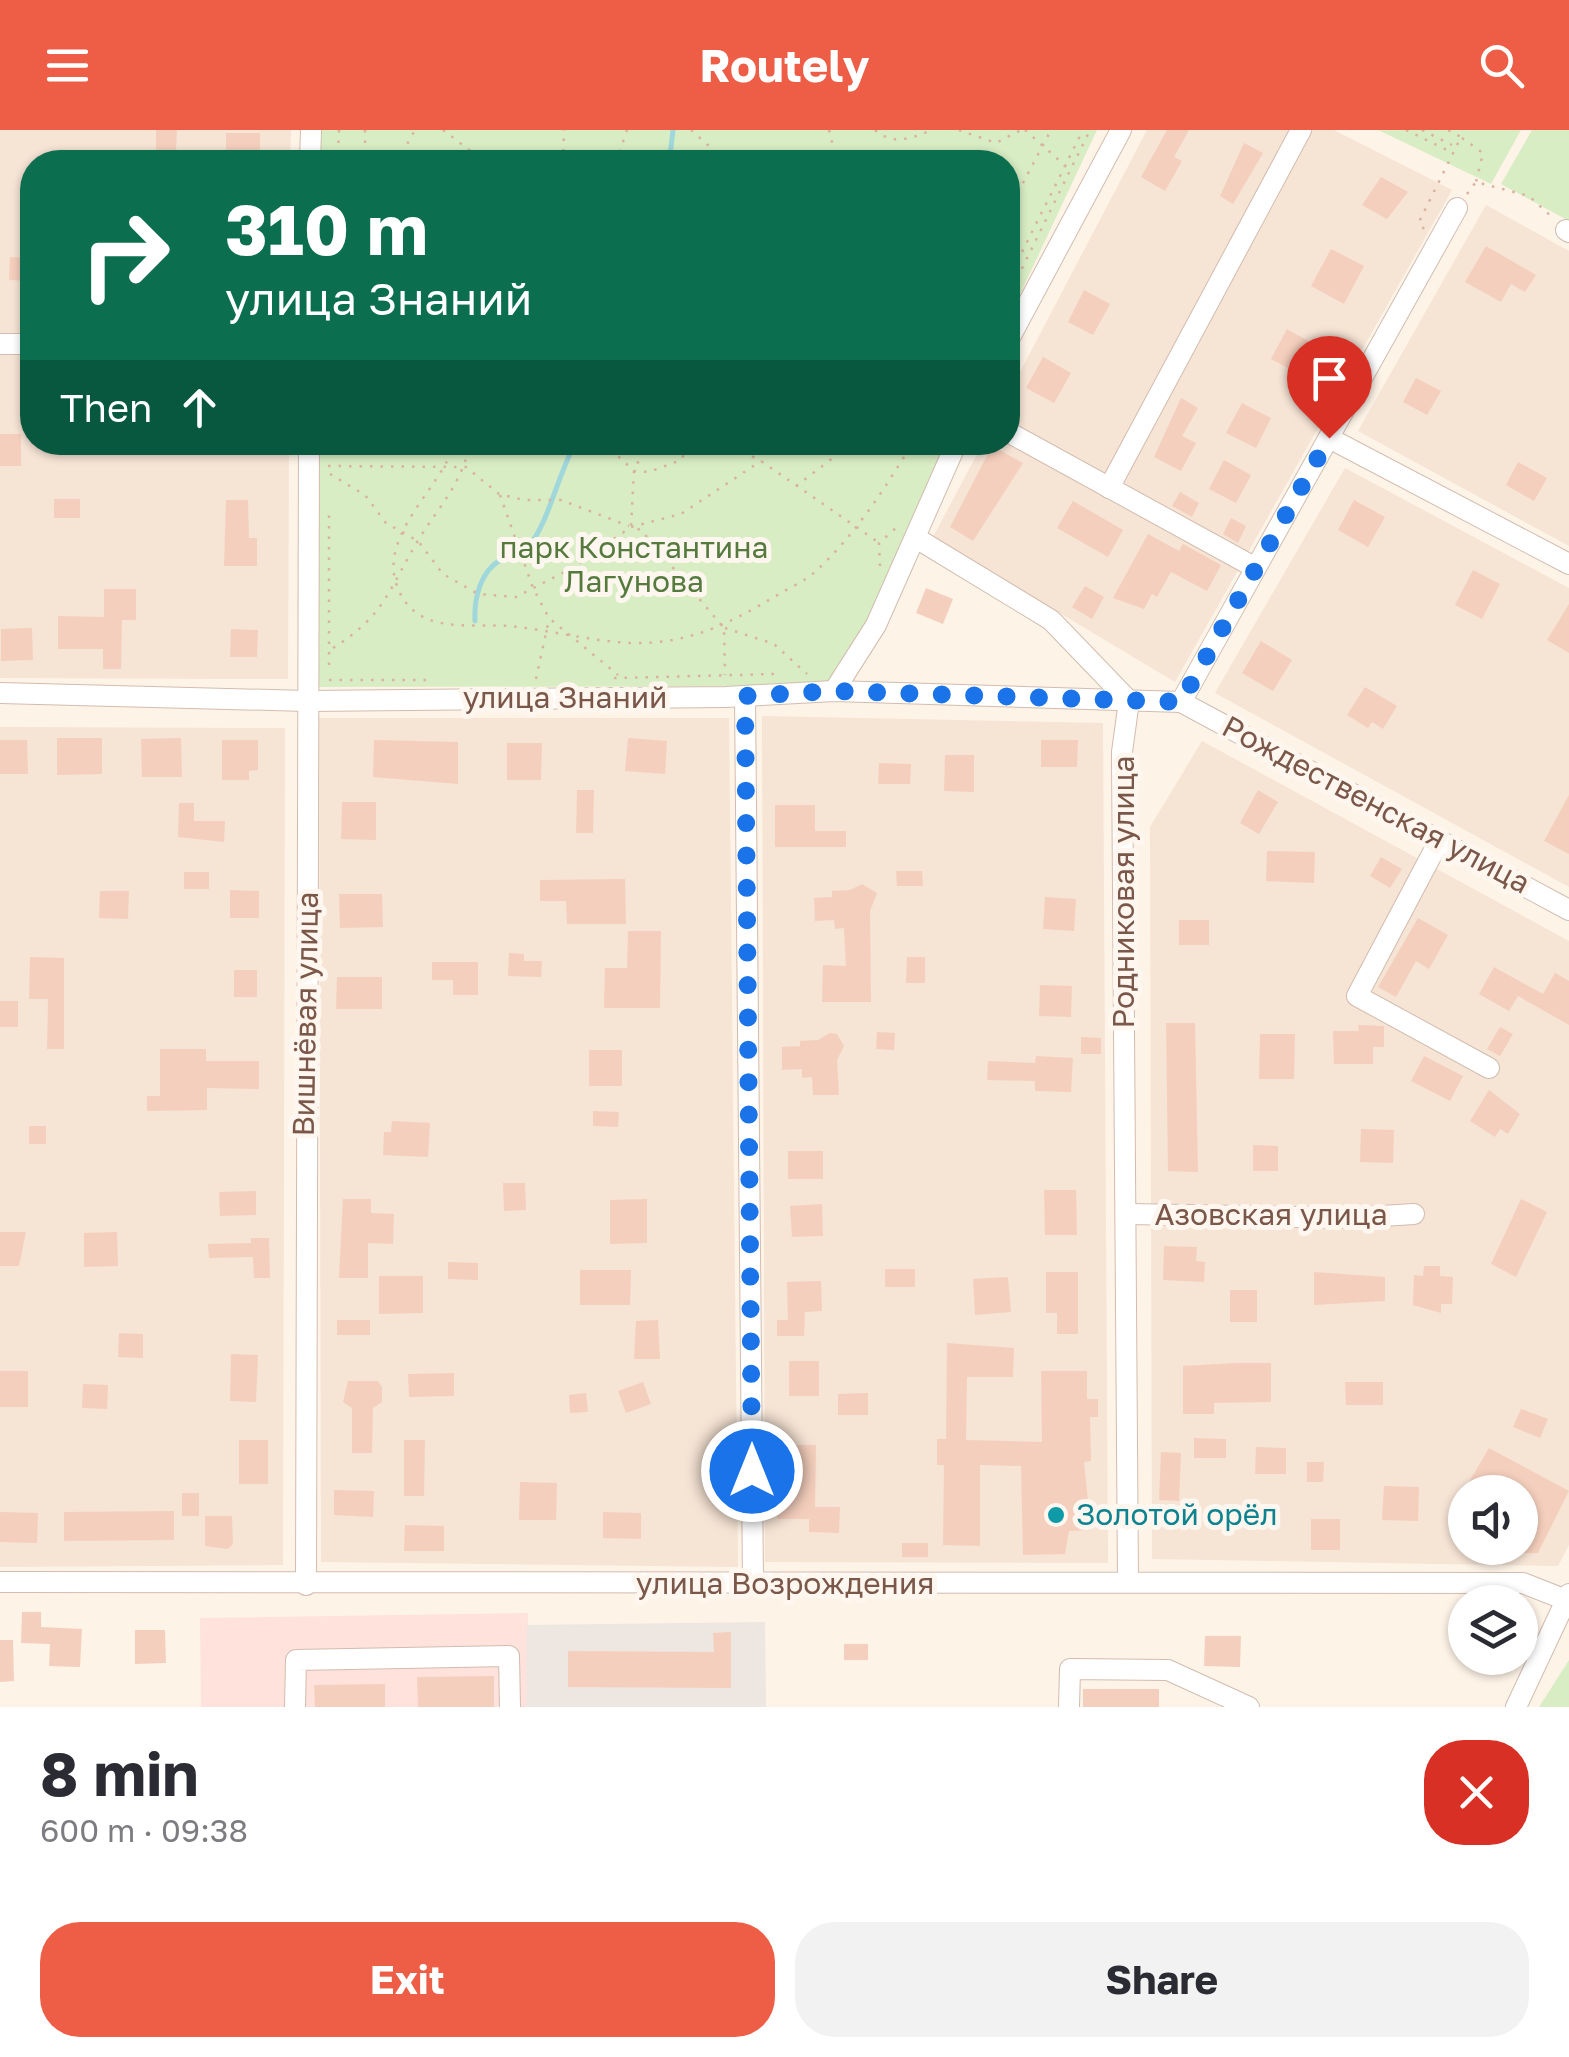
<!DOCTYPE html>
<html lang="en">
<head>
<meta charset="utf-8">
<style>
  :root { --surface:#fff; --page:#f2f2f3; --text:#2b2b33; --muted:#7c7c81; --accent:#ee5e46 }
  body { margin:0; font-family:"Golos Text",sans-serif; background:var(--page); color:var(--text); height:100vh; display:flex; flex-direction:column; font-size:38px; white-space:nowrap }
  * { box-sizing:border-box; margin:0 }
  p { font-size:32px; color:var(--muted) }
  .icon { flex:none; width:55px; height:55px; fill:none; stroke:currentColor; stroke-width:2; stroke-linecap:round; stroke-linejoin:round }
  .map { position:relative; height:1577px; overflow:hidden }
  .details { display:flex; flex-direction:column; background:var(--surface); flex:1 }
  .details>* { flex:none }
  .hud { position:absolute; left:20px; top:20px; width:1000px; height:305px; border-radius:40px; box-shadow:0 2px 8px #0004; background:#0b6e4f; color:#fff; overflow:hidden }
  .fabs { position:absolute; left:1448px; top:1345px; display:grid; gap:20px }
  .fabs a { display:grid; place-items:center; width:90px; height:90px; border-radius:50%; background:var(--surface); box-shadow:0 2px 8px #0004; font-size:50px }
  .pin { position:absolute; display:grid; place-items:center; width:85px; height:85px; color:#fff; margin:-102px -42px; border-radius:50% 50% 50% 0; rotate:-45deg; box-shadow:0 0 10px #0007 }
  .pin .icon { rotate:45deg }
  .me { position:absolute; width:110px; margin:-55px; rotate:0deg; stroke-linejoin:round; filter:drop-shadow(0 0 8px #0008) }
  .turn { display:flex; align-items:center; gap:35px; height:210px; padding:0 40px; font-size:45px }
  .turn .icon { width:130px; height:130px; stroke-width:2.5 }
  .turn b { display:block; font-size:70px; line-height:85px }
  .then { display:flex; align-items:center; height:95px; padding:0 40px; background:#0003; gap:20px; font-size:38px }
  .round { display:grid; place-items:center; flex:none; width:105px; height:105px; border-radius:40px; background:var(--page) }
  .summary { display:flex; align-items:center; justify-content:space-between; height:170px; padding:0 40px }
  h1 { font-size:60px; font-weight:700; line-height:75px }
  .cta { display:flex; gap:20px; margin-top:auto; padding:20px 40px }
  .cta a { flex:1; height:115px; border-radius:40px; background:var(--accent); color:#fff; font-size:40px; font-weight:700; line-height:115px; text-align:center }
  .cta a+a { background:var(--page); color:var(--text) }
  header { display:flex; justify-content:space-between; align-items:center; height:130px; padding:0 40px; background:var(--accent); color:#fff; font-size:45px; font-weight:700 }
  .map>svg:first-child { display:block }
</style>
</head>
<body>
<header><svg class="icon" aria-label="menu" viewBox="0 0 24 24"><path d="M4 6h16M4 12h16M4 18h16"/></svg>Routely<svg class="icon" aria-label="search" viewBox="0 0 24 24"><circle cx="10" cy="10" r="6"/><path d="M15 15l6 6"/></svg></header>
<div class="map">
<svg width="1569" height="1577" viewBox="0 0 1569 1577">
  <rect width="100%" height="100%" fill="#fef3e7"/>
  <!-- residential -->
  <g fill="#f6e4d5" fill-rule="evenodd">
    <path d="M0,0H291L290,32H32V312L289,313L288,549L0,548Z"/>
    <path d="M1147,0H1334L1452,60L1175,552L933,407L983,313L1008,312V265Z"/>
    <path d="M1486,75L1569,121V416L1358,301Z"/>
    <path d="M1345,338L1569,458V757L1215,563Z"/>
    <path d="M762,586L1103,593L1108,1433L765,1432Z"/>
    <path d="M319,588H729L738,1437L321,1432Z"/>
    <path d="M0,597L285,598L283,1435L0,1437Z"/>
    <path d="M1202,611L1569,811V1415L1558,1436L1152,1429L1150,697ZM1465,1362H1520V1418H1465Z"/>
  </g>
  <!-- commercial -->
  <path fill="#fee2db" d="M528,1483L526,1577H201L200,1488Z"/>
  <!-- industrial -->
  <path fill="#eee6e1" d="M765,1492L766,1577H526L527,1495Z"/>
  <!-- green -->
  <g fill="#d8edc4">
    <path d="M318,0H1097L1008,190V32H318Z"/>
    <path d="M1378,0H1521L1491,54Z"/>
    <path d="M1532,0H1569V91L1501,54Z"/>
    <path d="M316,313H952L861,510L830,556L315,557Z"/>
    <path d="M1569,1530V1577H1539Z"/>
  </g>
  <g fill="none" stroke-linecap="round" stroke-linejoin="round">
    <!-- stream -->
    <g stroke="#a0d7db" stroke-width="5">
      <path d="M673,0L670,26L674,32"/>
      <path d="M475,491C474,468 480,441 502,429C510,425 524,421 530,414C548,394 559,341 576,312"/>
    </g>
  </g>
  <!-- building -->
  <g fill="#f5cfbd">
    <path d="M156,0H177L176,21H156Z"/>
    <path d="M1167,0H1189L1174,27L1182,31L1165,61L1141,47Z"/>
    <rect x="226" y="3" width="34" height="29"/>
    <path d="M1244,13L1263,23L1233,74L1220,66Z"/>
    <path d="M1381,47L1408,62L1387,89L1362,75Z"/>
    <path d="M1486,116L1536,145L1525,162L1511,154L1501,172L1465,152Z"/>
    <path d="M1331,119L1364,136L1344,174L1311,156Z"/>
    <path d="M10,127L32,128V151L9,150Z"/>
    <path d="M1084,160L1110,174L1093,205L1068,192Z"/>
    <path d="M1287,199L1317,216L1301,245L1271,229Z"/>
    <path d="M1043,227L1071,243L1054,273L1026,258Z"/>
    <path d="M1416,248L1441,261L1427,285L1403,272Z"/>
    <path d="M1181,268L1198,278L1182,306L1196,313L1181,341L1154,327Z"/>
    <path d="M1242,273L1271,288L1256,318L1226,303Z"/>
    <rect x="0" y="304" width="21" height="32"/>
    <path d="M992,316L1023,333L973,411L950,397Z"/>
    <path d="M1224,330L1251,345L1236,373L1209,359Z"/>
    <path d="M1518,332L1547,348L1534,371L1506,355Z"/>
    <path d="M1180,362L1199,373L1192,387L1172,376Z"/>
    <rect x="54" y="369" width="26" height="19"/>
    <path d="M226,370H248L249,408H257V436H224Z"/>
    <path d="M1354,370L1385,387L1368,417L1338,400Z"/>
    <path d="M1073,371L1123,400L1108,427L1057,398Z"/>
    <path d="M1231,388L1246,396L1238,413L1223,404Z"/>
    <path d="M1148,404L1179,421L1183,414L1221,435L1207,461L1171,442L1157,467L1152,464L1144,479L1113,468Z"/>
    <path d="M1473,440L1500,454L1482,489L1455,475Z"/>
    <path d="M1085,456L1104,467L1092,489L1072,477Z"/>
    <path d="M926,458L953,469L943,494L916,483Z"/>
    <path d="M104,459H136V490H122L121,539H103V519H58V486L104,487Z"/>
    <path d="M1569,474V523L1547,510Z"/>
    <path d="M32,498L33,530L1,531V499Z"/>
    <path d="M231,499L258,500L257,527H230Z"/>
    <path d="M1261,511L1292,530L1273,561L1242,543Z"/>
    <path d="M1365,557L1397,576L1383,599L1372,592L1368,598L1347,585Z"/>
    <path d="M57,608H102V644L57,645Z"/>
    <path d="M181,608L182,647H142L141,609Z"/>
    <path d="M628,608L667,611L665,644L625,641Z"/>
    <path d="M0,610H27L28,644H0Z"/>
    <path d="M222,610H258V640L249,641V650H222Z"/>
    <path d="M374,610L458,612V654L373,647Z"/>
    <path d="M1041,610H1078L1077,637H1041Z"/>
    <path d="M507,613H542L541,650H507Z"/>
    <path d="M945,625H974V662L944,661Z"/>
    <path d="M879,633L911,634L910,654H878Z"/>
    <path d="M577,660H594L593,703H576Z"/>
    <path d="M1258,660L1278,672L1259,704L1240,693Z"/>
    <path d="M1569,665V724L1544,711Z"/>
    <path d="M342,672H376V710L341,709Z"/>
    <path d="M179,673H194V691H225L224,712L178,707Z"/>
    <path d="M775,675H815V701H846V717H775Z"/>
    <path d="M1267,721L1315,722L1314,753L1266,751Z"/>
    <path d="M1381,727L1402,739L1390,758L1370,746Z"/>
    <path d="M896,741H922L923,756H897Z"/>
    <rect x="184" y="742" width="25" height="17"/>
    <path d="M625,749L626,794H567L566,771H540V750Z"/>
    <path d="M862,754L877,763L870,781L871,872H822L823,835L846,836L844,798L835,799L834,790L815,791L814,768L832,767V761L850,760Z"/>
    <path d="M230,760L259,761V788H230Z"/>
    <path d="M100,761H129L128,789L99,788Z"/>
    <path d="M339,764H382L383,797L340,798Z"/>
    <path d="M1045,767L1076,769L1074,801L1043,799Z"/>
    <path d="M1418,788L1448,805L1429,839L1416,831L1396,867L1378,857Z"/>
    <rect x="1179" y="790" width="30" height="25"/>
    <path d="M628,801H661L660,878H604L605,838H627Z"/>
    <path d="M509,823L524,824V831H542L541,847L508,846Z"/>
    <path d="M30,827L64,828V919H47L48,869H29Z"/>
    <path d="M907,827H925V853H906Z"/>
    <path d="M432,832H478V865H453V850H432Z"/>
    <path d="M1494,837L1543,864L1555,843L1569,851V895L1518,866L1509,881L1479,864Z"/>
    <rect x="234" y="840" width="23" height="27"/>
    <path d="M337,847H382V879H336Z"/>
    <path d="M1040,855L1072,856L1071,887L1039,886Z"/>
    <rect x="0" y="871" width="18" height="26"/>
    <path d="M1166,893H1195L1198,1042L1168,1041Z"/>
    <path d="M1358,895L1384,896V917H1373V934H1334L1333,901H1359Z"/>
    <path d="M1500,897L1513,904L1500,926L1487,919Z"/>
    <path d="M877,902L895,903L894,920L876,919Z"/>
    <path d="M830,903L837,904L844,916L837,930L839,965H813L812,947L802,948V939L782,940V917L800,916V911L818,910Z"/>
    <path d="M1260,904H1295L1294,949H1259Z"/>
    <path d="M1081,907L1101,908V924H1081Z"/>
    <path d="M160,919H206V931H259V959L207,958V980L147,981V966H160Z"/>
    <rect x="589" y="920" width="33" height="36"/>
    <path d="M1036,926L1073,928L1071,962L1035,961V951L987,950L988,931L1035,933Z"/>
    <path d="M1424,926L1463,946L1450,971L1411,951Z"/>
    <path d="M1489,960L1520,984L1508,1004L1500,999L1495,1007L1470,991Z"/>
    <path d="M593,981L619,982L618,997L593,996Z"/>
    <path d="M392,991L430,993L428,1027L383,1025L384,1002H391Z"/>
    <rect x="29" y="996" width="17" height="18"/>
    <path d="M1361,999L1394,1000L1393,1033L1360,1032Z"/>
    <path d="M1253,1015L1278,1016V1041H1253Z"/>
    <rect x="788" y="1021" width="35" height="28"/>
    <path d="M503,1053H525L526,1080L504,1081Z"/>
    <path d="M1044,1060H1076L1077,1105H1045Z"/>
    <path d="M256,1061V1085L220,1086L219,1062Z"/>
    <path d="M343,1069H371V1083L394,1084L393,1114L368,1113V1148H339Z"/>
    <path d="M647,1069V1113L610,1114V1070Z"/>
    <path d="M1521,1069L1547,1082L1516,1147L1491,1134Z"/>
    <path d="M822,1074L823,1106L792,1107L790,1076Z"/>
    <path d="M0,1102H26L19,1136H0Z"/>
    <path d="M117,1102L118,1136L84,1137V1103Z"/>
    <path d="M251,1108H269L270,1148H254L253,1127L209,1128L208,1114L251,1113Z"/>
    <path d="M1164,1116L1197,1117L1196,1131L1205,1132L1204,1152L1163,1150Z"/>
    <path d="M448,1132L478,1133V1150L448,1149Z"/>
    <path d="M1424,1136H1440V1146L1453,1147L1452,1174H1441V1183L1413,1175L1414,1145L1423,1146Z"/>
    <rect x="885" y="1139" width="30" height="18"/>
    <path d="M580,1140H631L630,1175H580Z"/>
    <path d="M1046,1142H1078V1204H1057V1183H1046Z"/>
    <path d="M1314,1142L1385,1147V1171L1314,1175Z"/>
    <path d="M379,1146H423V1183L379,1184Z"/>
    <path d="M1008,1147L1011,1182L975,1185L973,1149Z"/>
    <path d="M821,1151L822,1181L805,1182L804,1206H777V1190H788L787,1152Z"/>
    <rect x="1230" y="1160" width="27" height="32"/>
    <rect x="337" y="1190" width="33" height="15"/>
    <path d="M658,1190L660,1229H634L636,1191Z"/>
    <path d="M119,1203L143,1204V1228L118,1227Z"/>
    <path d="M947,1213L1014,1218L1013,1247H967L966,1310L1042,1312L1041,1241H1087V1269H1098V1287H1090L1091,1331L1084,1332L1091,1400L1069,1401L1065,1424L1023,1425L1021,1336L980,1335V1416L943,1415L944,1335H937V1309H946Z"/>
    <path d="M231,1224L258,1225L256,1272L230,1271Z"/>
    <rect x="789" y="1231" width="30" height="35"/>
    <path d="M1236,1233H1271V1272L1214,1273V1284H1183V1236Z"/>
    <rect x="0" y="1241" width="28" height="36"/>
    <path d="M454,1243V1266L409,1267L408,1244Z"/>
    <path d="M348,1251H378L382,1257V1272L373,1278L372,1323H352V1278L343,1272Z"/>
    <path d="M643,1252L651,1274L626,1283L618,1261Z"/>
    <path d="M1345,1252H1383V1275H1346Z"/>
    <path d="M83,1254L108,1255L107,1279L82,1278Z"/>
    <path d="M586,1263L588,1282L570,1283L569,1265Z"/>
    <path d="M868,1263V1285H838V1264Z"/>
    <path d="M1521,1279L1548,1289L1540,1308L1513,1297Z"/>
    <path d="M1194,1308L1226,1309V1328H1194Z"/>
    <rect x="239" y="1310" width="29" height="44"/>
    <path d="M404,1310H425L424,1366H404Z"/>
    <path d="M789,1315H816L815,1377H840L839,1403L809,1402V1389H777V1370H789Z"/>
    <path d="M1256,1317L1286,1318V1344H1255Z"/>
    <path d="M1489,1318L1569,1361L1538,1423H1520V1362H1475L1478,1357L1469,1352Z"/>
    <path d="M1161,1322L1181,1323L1179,1371L1159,1370Z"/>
    <path d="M1307,1332H1324L1323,1352H1307Z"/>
    <path d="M520,1352L557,1353L556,1390H519Z"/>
    <path d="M1384,1356L1419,1357L1418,1391L1382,1390Z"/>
    <path d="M334,1360L374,1361L373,1387L334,1385Z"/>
    <rect x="182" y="1363" width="17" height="23"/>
    <path d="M174,1381V1410L64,1411V1382Z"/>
    <path d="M0,1382L38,1383L37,1413L0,1412Z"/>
    <path d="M603,1382L641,1383V1409L603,1408Z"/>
    <path d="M205,1386H232L233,1414L228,1419L205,1416Z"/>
    <rect x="1311" y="1389" width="29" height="31"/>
    <path d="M405,1395L444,1396V1421H404Z"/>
    <rect x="902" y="1413" width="26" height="14"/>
    <path d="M22,1482H41V1497L82,1499L80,1537L49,1536L50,1514L21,1513Z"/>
    <path d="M135,1500H165L166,1533L135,1534Z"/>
    <path d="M731,1502V1558L568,1557V1521L714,1522L713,1503Z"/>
    <path d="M1205,1506H1241L1240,1537L1204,1536Z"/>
    <path d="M0,1510H13L14,1551L0,1552Z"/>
    <rect x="844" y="1514" width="24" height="16"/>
    <path d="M494,1546V1577H418L417,1547Z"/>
    <path d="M385,1554V1577H315L314,1555Z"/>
    <rect x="1083" y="1559" width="76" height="18"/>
  </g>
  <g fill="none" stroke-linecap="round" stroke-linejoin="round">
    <defs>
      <g id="minor">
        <path d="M310,32L311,0"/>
        <path d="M1566,100L1569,102"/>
        <path d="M1008,211L1121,0"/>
        <path d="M0,214H32"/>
        <path d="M1008,302L1254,437"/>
        <path d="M1329,308L1569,434"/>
        <path d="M1109,358L1301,0"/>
        <path d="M916,408L1051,490L1129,571"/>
        <path d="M834,561L876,495L957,312"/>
        <path d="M0,563L307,571L726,567L834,561L1181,572L1457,78"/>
        <path d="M745,566L753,1455"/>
        <path d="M1181,572L1569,780"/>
        <path d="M1439,711L1357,866L1489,938"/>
        <path d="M1127,1084L1349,1088L1414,1084"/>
        <path d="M0,1452L1523,1453L1566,1470"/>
        <path d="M1128,1452L1122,622L1129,571"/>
        <path d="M306,1455L309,312"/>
        <path d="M295,1577L296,1530L509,1526L510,1577"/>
        <path d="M1069,1577L1070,1539L1168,1540L1249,1577"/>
        <path d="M1516,1577L1569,1464"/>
      </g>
    </defs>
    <!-- minor casing -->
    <use href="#minor" stroke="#d3bcaf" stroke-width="22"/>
    <!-- path -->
    <g stroke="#dab2a0" stroke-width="2.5" stroke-dasharray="2.5 8" stroke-linecap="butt">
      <path d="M339,0L338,22L345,32"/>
      <path d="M365,0V32"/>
      <path d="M443,0L485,32"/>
      <path d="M691,0L727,32"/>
      <path d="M829,0L837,32"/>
      <path d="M875,0C893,16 912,8 932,0"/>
      <path d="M959,0L996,13L1021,0"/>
      <path d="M1025,0L1069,39"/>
      <path d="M1406,0L1451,22"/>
      <path d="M1422,0L1452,15"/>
      <path d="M1462,8L1483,23L1476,52"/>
      <path d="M397,32L415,0"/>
      <path d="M563,32L564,0"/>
      <path d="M616,32L627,0"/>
      <path d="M1467,64L1476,52L1529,66L1553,88"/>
      <path d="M1008,81L1051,0"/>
      <path d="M1424,99L1419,92L1461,7L1448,0"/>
      <path d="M1008,150L1083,0"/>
      <path d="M1008,167L1090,0"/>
      <path d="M455,312C442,358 378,404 397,456C415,506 469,493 509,496C550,500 590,511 630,513C688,515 731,493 779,464C791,457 807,450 817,440C855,405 886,357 913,312"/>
      <path d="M603,312L634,341L649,342L681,330L690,312"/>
      <path d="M647,312L634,341L631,397L641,400L724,498L725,545"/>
      <path d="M724,312L761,331L878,412"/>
      <path d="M922,312L927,330"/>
      <path d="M328,336L466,337L499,364L524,370H561L629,396"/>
      <path d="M330,344L365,365L386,393L418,411L443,444L478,464L516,467L574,437L631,397L681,384L761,331"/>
      <path d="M796,356L854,312"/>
      <path d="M500,365L533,458L549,488L618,545"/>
      <path d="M880,436L879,413L897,397"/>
      <path d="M725,498L774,514L807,544"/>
      <path d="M333,518C386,485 389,458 419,409C440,375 463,352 470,312"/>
      <path d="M329,535V378"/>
      <path d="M614,548L776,544"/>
      <path d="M536,549L549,489"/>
      <path d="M329,550H431"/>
    </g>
    <!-- minor -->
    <use href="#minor" stroke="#fff" stroke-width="20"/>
  </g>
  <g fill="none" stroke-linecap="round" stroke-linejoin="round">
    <!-- route -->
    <path stroke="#1a73e8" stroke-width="18" stroke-dasharray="0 32.4" d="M752,1341L745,566L834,561L1181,572L1329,308"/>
  </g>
  <!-- markers -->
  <circle fill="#0f9aa8" stroke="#fff7ef" stroke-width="4" cx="1056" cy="1385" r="10"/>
  <g text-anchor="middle" stroke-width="10" stroke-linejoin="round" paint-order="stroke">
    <!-- park labels -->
    <g font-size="30" fill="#547a3e" stroke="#fff7ef">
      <text x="634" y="428">парк Константина<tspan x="634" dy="34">Лагунова</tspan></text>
    </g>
    <!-- street labels -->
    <g font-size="30" fill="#7a5749" stroke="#fff7ef">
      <text x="565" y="578">улица Знаний</text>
      <text transform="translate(1376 675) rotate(28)" y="10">Рождественская улица</text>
      <text transform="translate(1124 762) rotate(-90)" y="10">Родниковая улица</text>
      <text transform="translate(306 884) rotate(-89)" y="10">Вишнёвая улица</text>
      <text x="1271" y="1095">Азовская улица</text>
      <text x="785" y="1464">улица Возрождения</text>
    </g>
    <!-- culture labels -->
    <g font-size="30" fill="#0d838f" stroke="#fff7ef" text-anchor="start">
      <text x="1076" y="1395">Золотой орёл</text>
    </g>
  </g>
</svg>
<div class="fabs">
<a><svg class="icon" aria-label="sound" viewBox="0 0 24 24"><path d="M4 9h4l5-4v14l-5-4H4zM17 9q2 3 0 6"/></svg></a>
<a><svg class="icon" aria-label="layers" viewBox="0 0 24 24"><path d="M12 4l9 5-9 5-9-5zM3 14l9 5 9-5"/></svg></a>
</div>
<div class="pin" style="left:1329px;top:308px;background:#d93025"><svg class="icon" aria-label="arrive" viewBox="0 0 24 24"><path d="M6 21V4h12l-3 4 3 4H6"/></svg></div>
<svg class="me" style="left:752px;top:1341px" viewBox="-20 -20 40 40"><circle r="17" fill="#1a73e8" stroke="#fff" stroke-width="3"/><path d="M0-11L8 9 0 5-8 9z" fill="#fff"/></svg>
<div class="hud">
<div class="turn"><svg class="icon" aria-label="right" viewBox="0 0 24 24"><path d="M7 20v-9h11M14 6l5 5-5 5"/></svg><div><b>310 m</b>улица Знаний</div></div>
<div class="then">Then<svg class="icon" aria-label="ahead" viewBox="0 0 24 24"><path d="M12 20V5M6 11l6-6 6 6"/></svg></div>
</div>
</div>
<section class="details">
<div class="summary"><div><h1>8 min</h1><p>600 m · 09:38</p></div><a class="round" style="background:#d93025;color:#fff"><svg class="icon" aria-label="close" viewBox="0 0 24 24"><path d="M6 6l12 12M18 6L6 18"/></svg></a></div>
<div class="cta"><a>Exit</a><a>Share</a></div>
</section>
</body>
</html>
